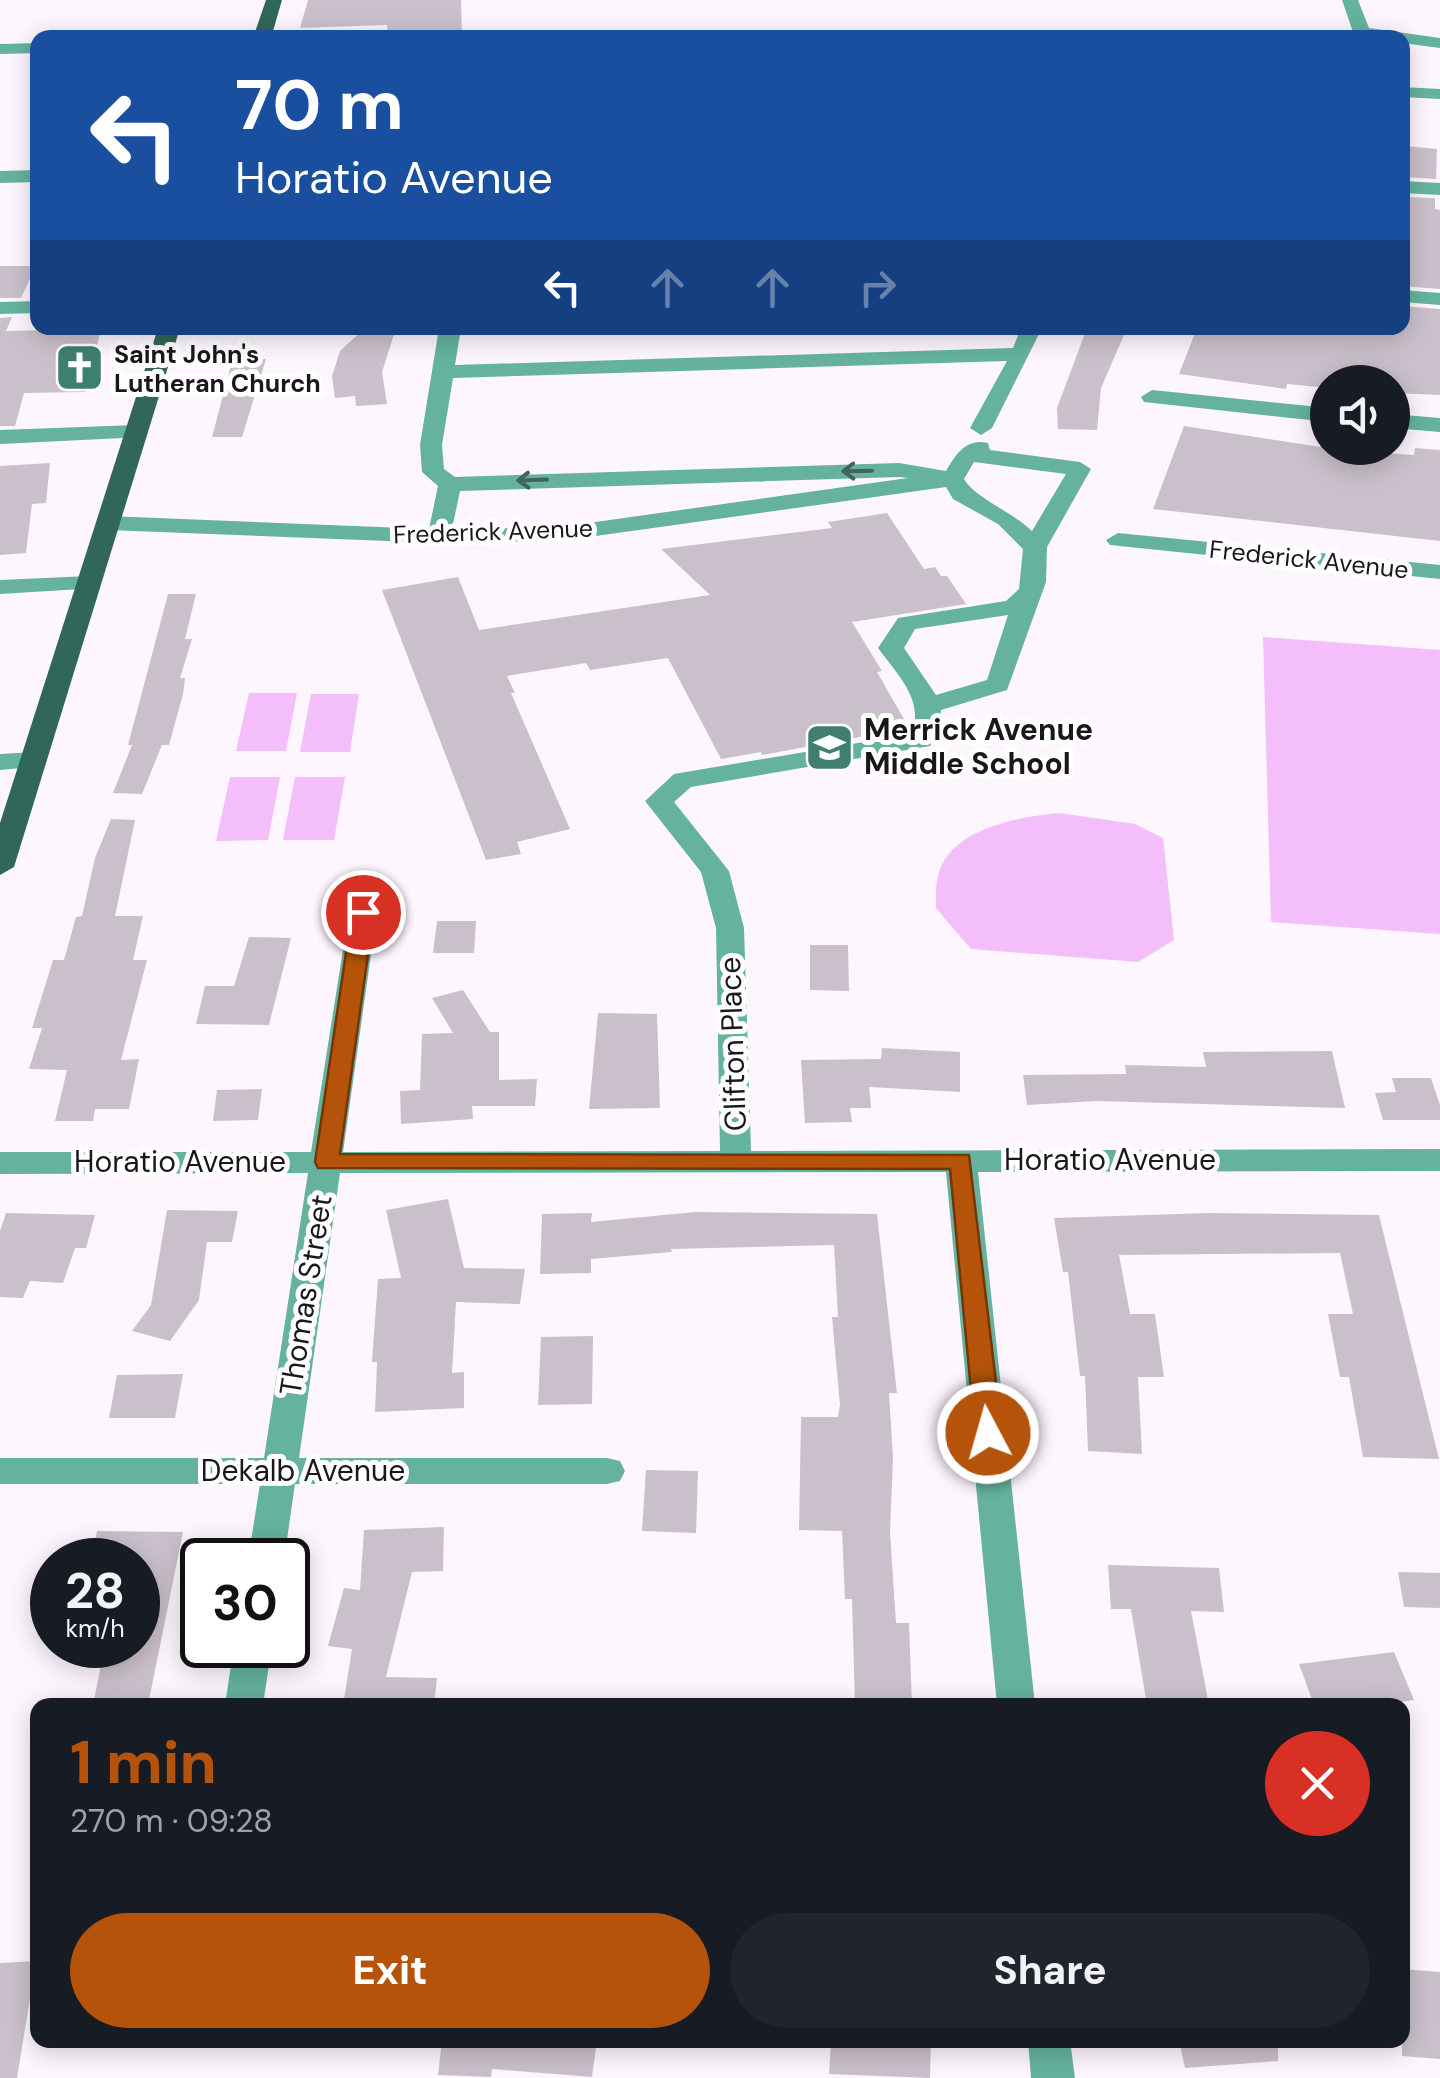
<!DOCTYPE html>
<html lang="en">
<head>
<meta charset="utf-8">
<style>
  :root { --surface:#171b24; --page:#20242c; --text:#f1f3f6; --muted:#9ea1a6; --accent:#b45309 }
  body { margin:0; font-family:"DM Sans",sans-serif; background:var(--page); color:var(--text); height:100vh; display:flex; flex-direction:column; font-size:38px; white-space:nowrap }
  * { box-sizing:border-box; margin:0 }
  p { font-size:32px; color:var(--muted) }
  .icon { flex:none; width:55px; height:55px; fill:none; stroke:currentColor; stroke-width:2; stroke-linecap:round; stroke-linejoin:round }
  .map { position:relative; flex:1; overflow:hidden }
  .side { position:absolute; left:30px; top:1698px; width:1380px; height:350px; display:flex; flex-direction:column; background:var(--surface); border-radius:20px; box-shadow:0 5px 25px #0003 }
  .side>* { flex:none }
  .guide { position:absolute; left:30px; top:30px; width:1380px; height:305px; border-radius:20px; box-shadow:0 5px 25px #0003; background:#1a4fa0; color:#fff; overflow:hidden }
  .fabs { position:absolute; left:1310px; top:365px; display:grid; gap:20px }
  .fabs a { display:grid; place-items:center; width:100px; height:100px; border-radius:50%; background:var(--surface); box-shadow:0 5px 25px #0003; font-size:50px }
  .speed { position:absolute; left:30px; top:1538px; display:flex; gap:20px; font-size:50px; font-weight:700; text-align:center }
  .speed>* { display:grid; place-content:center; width:130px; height:130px; border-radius:50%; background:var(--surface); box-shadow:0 5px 25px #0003; line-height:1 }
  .speed small { font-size:25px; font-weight:400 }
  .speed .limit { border:5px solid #111; border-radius:15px; background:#fff; color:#111 }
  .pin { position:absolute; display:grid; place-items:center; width:85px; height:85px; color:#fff; margin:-42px; border:5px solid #fff; border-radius:50%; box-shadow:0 2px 10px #0007 }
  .me { position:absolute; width:110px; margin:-55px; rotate:354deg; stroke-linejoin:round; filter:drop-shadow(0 0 8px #0008) }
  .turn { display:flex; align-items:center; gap:35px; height:210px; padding:0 40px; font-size:45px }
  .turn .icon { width:130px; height:130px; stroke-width:2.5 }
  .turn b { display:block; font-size:70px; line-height:85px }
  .lanes { display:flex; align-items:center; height:95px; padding:0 40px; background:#0003; justify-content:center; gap:50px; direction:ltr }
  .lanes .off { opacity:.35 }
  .round { display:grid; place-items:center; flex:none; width:105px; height:105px; border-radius:52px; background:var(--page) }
  .summary { display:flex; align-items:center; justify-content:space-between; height:170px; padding:0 40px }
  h1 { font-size:60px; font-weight:800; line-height:75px; color:var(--accent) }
  .button { display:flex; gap:20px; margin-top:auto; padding:20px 40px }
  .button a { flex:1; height:115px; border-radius:60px; background:var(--accent); color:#fff; font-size:40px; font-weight:800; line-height:115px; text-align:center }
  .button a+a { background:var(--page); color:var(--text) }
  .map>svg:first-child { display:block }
</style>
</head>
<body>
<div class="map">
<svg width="1440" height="2078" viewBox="0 0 1440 2078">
  <rect width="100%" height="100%" fill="#fef6ff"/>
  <!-- green -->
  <g fill="#f3befa">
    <path d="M1263,637L1440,650V934L1271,922Z"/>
    <path d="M249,693H297L286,751H236Z"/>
    <path d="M311,694H359L350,752H300Z"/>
    <path d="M230,777H280L268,840L216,841Z"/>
    <path d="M295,777H345L334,840H283Z"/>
    <path d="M1059,813L1135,824L1163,838L1174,940L1138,962L971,949L936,908C936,898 935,886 938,876C949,828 1019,817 1059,813Z"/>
  </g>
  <!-- building -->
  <g fill="#cac0cb">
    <path d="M308,0H461L462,38H388L387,25L300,28Z"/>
    <path d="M1405,146L1437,149L1436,179L1403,177Z"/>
    <path d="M1402,197L1435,198V209L1440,210V289L1402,286Z"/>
    <path d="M0,266H36L21,298H0Z"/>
    <path d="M1402,306L1440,309V395L1392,393V382H1328V388L1287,384L1286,389L1179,374L1197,328H1402Z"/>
    <path d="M12,317L6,331L101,329L86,392L24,393L15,426H0V318Z"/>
    <path d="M365,328H396L382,372L387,404L356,406L355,396L335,398L332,376L340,351Z"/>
    <path d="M1087,328H1127L1101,388L1097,430L1058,429L1057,408Z"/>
    <path d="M233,358L266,359L242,437H212Z"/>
    <path d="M1184,426L1328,448H1355V451L1414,455L1415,448L1440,450V541L1153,509Z"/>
    <path d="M50,463L46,503L32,504L26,553L0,555V466Z"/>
    <path d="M887,513L924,569L935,567L941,576H947L966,604L852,622L882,671L877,672L909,728L762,755L761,752L721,759L668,658L590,670L586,663L507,676L515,693H511L570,829L517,842L521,854L486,860L382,590L458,577L479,630L710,595L661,549L832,528L828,522Z"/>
    <path d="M168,594H196L185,639H192L180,678H185L183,694L169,745H162L142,794L113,793L132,745H128Z"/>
    <path d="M111,819L135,820L115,916H143L133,960H147L121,1060L139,1059L129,1109H95L93,1121H55L67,1070L29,1069L42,1028H32L53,960H64L76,917L82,916L95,858Z"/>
    <path d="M437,921H476L474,953H433Z"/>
    <path d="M249,937L291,938L269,1025L196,1024L205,986H234Z"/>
    <path d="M810,945H848L849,991L810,990Z"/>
    <path d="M463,990L490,1032H499V1080L537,1079L535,1106H472L473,1119L401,1124L400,1091L420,1090L422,1034L453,1033L432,998Z"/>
    <path d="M598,1013L657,1014L660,1108L589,1109Z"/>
    <path d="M882,1048L960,1052V1092L869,1087L871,1108H850L852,1122L805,1123L801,1060L881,1059Z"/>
    <path d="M1332,1051L1345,1108L1097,1101L1027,1105L1023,1075L1126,1074L1125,1065L1206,1067L1203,1052Z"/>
    <path d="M1392,1078H1431L1440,1105V1120H1383L1375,1093L1396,1092Z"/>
    <path d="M262,1089L258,1120L213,1121L217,1090Z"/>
    <path d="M448,1199L464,1268L525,1269L520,1304L456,1302L452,1373L464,1372V1408L375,1412L377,1362H372L378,1279L401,1278L386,1210Z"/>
    <path d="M167,1210L238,1211L232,1242H207L199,1300L170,1341L132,1331L151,1305Z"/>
    <path d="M695,1212L877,1214L897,1393H889L893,1458L890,1532L896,1623H909L912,1705H855L852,1599H845L842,1531L799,1530L801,1417H838L840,1405L832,1317H838L834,1245L671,1249L672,1252L591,1259V1273L540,1274L542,1214L592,1213L591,1222Z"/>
    <path d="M6,1213L95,1215L86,1248H75L63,1283L30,1281L23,1298L0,1297V1231Z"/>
    <path d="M1209,1213L1379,1215L1439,1459L1363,1457L1349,1377H1340L1328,1314H1353L1340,1253L1119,1255L1130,1314H1155L1164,1377H1138L1142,1454L1088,1451L1085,1376H1080L1068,1272H1063L1054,1218Z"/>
    <path d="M593,1336L592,1404L538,1405L541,1337Z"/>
    <path d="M183,1374L175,1418H109L117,1375Z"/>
    <path d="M646,1470L698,1471L696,1533L642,1531Z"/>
    <path d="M444,1527L443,1571L412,1572L386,1677L437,1678L434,1705H343L352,1649L328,1646L344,1588L360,1590L364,1530Z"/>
    <path d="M97,1531L183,1532L148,1705H93L105,1645H138V1560H91Z"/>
    <path d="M1108,1565L1219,1568L1224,1612L1191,1611L1209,1705H1147L1131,1609H1111Z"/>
    <path d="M1398,1572L1440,1573V1608L1404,1607Z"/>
    <path d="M1394,1652L1414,1700L1378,1705H1314L1299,1664Z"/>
    <path d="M36,1961L17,2078H0V1963Z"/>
    <path d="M1402,1969L1440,1972V2059L1402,2056Z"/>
    <path d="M442,2040H597L592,2077L492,2069L491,2077L438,2075Z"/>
    <path d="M831,2040H931L930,2078L829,2074Z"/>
    <path d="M1179,2040H1278V2061L1185,2068Z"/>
  </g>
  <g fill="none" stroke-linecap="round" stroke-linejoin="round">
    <!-- minor -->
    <g fill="#65b39e" fill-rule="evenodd">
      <path d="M1342,0H1358L1369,28L1440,38V48L1402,43V38H1355Z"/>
      <path d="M38,43V53L0,54V44Z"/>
      <path d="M1402,87L1440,89V99L1402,97Z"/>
      <path d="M38,170V182L0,183V171Z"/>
      <path d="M1402,181L1440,183V195L1402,193Z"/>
      <path d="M1402,290L1440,293V305L1402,302Z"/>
      <path d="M38,301V313L0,314V302Z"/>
      <path d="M439,328H461L455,365L1013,348L1021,328H1042L992,428L981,435L970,428L1007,361L453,378L442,445L444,469L455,477L899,463L946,471C956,454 966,438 988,443L990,450L1080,462L1091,469L1047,547L1046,582L1007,690L941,710L940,727L930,746L691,787L674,802L729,871L744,928L751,1151L1440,1149V1171L978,1172L1035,1705H997L946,1172L340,1173L299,1458H607L620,1461L625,1471L620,1481L607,1484H295L284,1560H248L260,1484H0V1458H264L308,1173L0,1174V1152H311L349,912L353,906H373L377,912L343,1152L720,1151L716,928L701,872L645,801L674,774L911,734C926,701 896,673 878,648L898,618L1006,601L1019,589L1023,549L998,524L953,499L946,487L560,541L439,543L108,530L96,523L108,516L429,529L438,486L422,472L420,445ZM974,462L1066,474L1032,531C1014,513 975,498 964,479ZM899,477L908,478L560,527L452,529L460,491ZM1008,615L987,680L936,695L904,648L915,629Z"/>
      <path d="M1152,390L1328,408V422L1144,402L1141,397Z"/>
      <path d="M1392,414L1440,418V432L1392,428Z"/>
      <path d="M136,425L144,427L147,432L144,437L0,444V430Z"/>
      <path d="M1118,533L1440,565V579L1110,545L1106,540Z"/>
      <path d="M89,576L101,583L98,588L0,594V580Z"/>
      <path d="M34,752L43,754L47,760L43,766L0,770V754Z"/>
      <path d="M234,1645H272L263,1705H225Z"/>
      <path d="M1028,2040H1070L1075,2078H1031Z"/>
    </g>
    <!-- major -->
    <g fill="#306758" fill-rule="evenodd">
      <path d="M266,0H282L271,38H253Z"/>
      <path d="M158,328H180L14,867L0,875V823Z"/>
    </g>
  </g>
  <!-- one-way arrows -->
  <defs><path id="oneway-shaft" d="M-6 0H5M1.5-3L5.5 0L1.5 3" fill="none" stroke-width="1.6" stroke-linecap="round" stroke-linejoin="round" transform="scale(2.5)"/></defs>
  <g stroke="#40655c">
    <use href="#oneway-shaft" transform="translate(857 471) rotate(179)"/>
    <use href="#oneway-shaft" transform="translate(532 480) rotate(178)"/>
  </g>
  <!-- route -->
  <path fill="#b45309" stroke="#753606" stroke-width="2.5" d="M363,905L374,912L340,1154L969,1155L1002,1433L998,1440H979L975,1433L950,1169L318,1168L315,1162L352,912Z"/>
  <!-- icons -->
  <defs>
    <symbol id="church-square" viewBox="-11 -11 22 22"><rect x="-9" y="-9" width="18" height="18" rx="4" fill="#3f7f6e" stroke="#fff"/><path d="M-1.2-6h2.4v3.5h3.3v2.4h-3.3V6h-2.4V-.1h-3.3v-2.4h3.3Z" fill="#fff"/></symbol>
    <symbol id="school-square" viewBox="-11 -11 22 22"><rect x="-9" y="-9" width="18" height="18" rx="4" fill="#3f7f6e" stroke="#fff"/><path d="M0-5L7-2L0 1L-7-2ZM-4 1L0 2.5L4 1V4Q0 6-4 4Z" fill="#fff"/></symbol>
  </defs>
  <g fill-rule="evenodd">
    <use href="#church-square" x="52" y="340" width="55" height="55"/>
    <use href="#school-square" x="802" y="720" width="55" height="55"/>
  </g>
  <g text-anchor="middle" stroke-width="10" stroke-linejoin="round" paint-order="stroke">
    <!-- far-poi labels -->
    <g font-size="25" font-weight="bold" fill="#1a171b" stroke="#fff" text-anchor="start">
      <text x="114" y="363">Saint John's<tspan x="114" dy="29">Lutheran Church</tspan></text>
    </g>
    <!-- far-street labels -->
    <g font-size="25" fill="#1a171b" stroke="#fff">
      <text transform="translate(493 531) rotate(-2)" y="9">Frederick Avenue</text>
      <text transform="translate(1309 559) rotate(6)" y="9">Frederick Avenue</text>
    </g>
    <!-- poi labels -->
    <g font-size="30" font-weight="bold" fill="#1a171b" stroke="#fff" text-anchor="start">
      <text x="864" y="740">Merrick Avenue<tspan x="864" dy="34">Middle School</tspan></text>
    </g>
    <!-- street labels -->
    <g font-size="30" fill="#1a171b" stroke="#fff">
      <text transform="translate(733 1044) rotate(-92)" y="10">Clifton Place</text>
      <text x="1110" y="1170">Horatio Avenue</text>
      <text x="180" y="1172">Horatio Avenue</text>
      <text transform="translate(306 1295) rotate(-81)" y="10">Thomas Street</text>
      <text x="303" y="1481">Dekalb Avenue</text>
    </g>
  </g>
</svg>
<div class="fabs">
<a><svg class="icon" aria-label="sound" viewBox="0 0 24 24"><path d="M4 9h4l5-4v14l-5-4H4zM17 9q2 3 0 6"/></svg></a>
</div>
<div class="speed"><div>28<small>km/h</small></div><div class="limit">30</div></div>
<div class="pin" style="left:363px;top:912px;background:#d93025"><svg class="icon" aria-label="arrive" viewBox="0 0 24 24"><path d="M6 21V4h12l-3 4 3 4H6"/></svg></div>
<svg class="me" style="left:988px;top:1433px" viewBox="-20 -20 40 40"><circle r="17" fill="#b45309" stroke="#fff" stroke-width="3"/><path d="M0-11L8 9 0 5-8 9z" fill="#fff"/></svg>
<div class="guide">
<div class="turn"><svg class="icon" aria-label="left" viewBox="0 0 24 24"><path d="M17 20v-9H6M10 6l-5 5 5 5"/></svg><div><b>70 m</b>Horatio Avenue</div></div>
<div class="lanes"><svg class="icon" aria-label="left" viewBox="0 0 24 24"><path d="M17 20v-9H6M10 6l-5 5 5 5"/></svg><svg class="icon off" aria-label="ahead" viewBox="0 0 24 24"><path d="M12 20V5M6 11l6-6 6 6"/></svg><svg class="icon off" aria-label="ahead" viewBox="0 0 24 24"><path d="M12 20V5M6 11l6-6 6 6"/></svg><svg class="icon off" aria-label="right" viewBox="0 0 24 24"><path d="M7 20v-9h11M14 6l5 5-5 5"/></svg></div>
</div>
<section class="side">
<div class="summary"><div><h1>1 min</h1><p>270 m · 09:28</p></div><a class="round" style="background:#d93025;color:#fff"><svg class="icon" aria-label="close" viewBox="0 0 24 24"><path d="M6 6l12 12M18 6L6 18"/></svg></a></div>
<div class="button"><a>Exit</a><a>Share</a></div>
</section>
</div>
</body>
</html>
